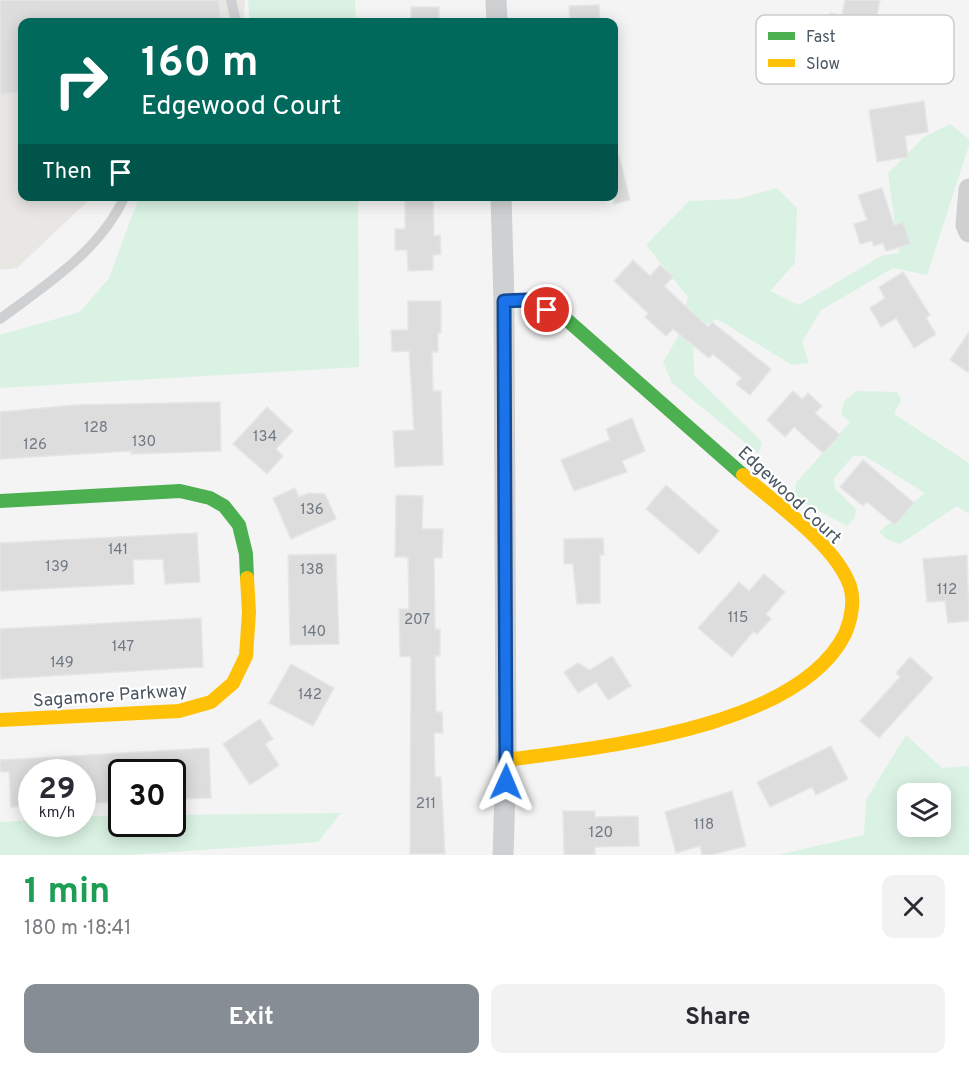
<!DOCTYPE html>
<html lang="en">
<head>
<meta charset="utf-8">
<style>
  :root { --surface:#fff; --page:#f2f2f3; --text:#2b2b33; --muted:#7c7c81; --accent:#868d94 }
  body { margin:0; font-family:Overpass,sans-serif; background:var(--page); color:var(--text); height:100vh; display:flex; flex-direction:column; font-size:22px; white-space:nowrap }
  * { box-sizing:border-box; margin:0 }
  p { font-size:20px; color:var(--muted) }
  .icon { flex:none; width:33px; height:33px; fill:none; stroke:currentColor; stroke-width:2; stroke-linecap:round; stroke-linejoin:round }
  .map { position:relative; height:855px; overflow:hidden }
  .details { display:flex; flex-direction:column; background:var(--surface); flex:1 }
  .details>* { flex:none }
  .top-card { position:absolute; left:18px; top:18px; width:600px; height:183px; border-radius:12px; box-shadow:0 3px 15px #0003; background:#00695c; color:#fff; overflow:hidden }
  .tools { position:absolute; left:897px; top:783px; display:grid; gap:12px }
  .tools a { display:grid; place-items:center; width:54px; height:54px; border-radius:12px; background:var(--surface); box-shadow:0 3px 15px #0003; font-size:30px }
  .speed { position:absolute; left:18px; top:759px; display:flex; gap:12px; font-size:30px; font-weight:700; text-align:center }
  .speed>* { display:grid; place-content:center; width:78px; height:78px; border-radius:50%; background:var(--surface); box-shadow:0 3px 15px #0003; line-height:1 }
  .speed small { font-size:15px; font-weight:400 }
  .speed .limit { border:3px solid #111; border-radius:9px; background:#fff; color:#111 }
  .pin { position:absolute; display:grid; place-items:center; width:51px; height:51px; color:#fff; margin:-26px; border:3px solid #fff; border-radius:50%; box-shadow:0 2px 6px #0007 }
  .me { position:absolute; width:66px; margin:-33px; rotate:1deg; stroke-linejoin:round; filter:drop-shadow(0 0 4px #0008) }
  .turn { display:flex; align-items:center; gap:21px; height:126px; padding:0 24px; font-size:27px }
  .turn .icon { width:78px; height:78px; stroke-width:2.5 }
  .turn b { display:block; font-size:42px; line-height:51px }
  .then { display:flex; align-items:center; height:57px; padding:0 24px; background:#0003; gap:12px; font-size:22px }
  .round { display:grid; place-items:center; flex:none; width:63px; height:63px; border-radius:12px; background:var(--page) }
  .overview { display:flex; align-items:center; justify-content:space-between; height:102px; padding:0 24px }
  h1 { font-size:36px; font-weight:700; line-height:45px; color:#1e9e55 }
  .cta { display:flex; gap:12px; margin-top:auto; padding:12px 24px }
  .cta a { flex:1; height:69px; border-radius:12px; background:var(--accent); color:#fff; font-size:24px; font-weight:700; line-height:69px; text-align:center }
  .cta a+a { background:var(--page); color:var(--text) }
  .map>svg:first-child { display:block }
</style>
</head>
<body>
<div class="map">
<svg width="969" height="855" viewBox="0 0 969 855">
  <rect width="100%" height="100%" fill="#f4f4f4"/>
  <!-- commercial -->
  <path fill="#e8e7e3" d="M0,0H245L243,22H22V196L92,197L17,268L0,270Z"/>
  <!-- green -->
  <g fill="#d9f2e3" fill-rule="evenodd">
    <path d="M248,0H355L356,22H250Z"/>
    <path d="M950,124L969,139V145L927,275L893,268L821,310L802,342L809,363L792,365L717,319L693,331L694,375L762,442L759,454L672,383L663,362L677,338L688,297L646,245L689,201L738,199L777,188L797,208L795,263L770,291L799,305L881,256L899,253L888,173L924,137Z"/>
    <path d="M139,197H358L359,367L0,388V335L80,312L109,278Z"/>
    <path d="M857,391L897,392L901,400L894,414L969,463V514L957,506L900,544L888,540L879,532L925,493L865,456H853L834,478L835,489L856,509L855,517L847,526L795,498L796,483L850,422L841,414L844,401Z"/>
    <path d="M906,735L942,768L969,766V855H777L864,835L866,800ZM908,794H940V826H908Z"/>
    <path d="M341,813L318,842L130,855H0V822L31,820L32,824H82L83,816H121L122,824H172L173,815Z"/>
  </g>
  <!-- building -->
  <g fill="#ddddde" stroke="#e5e6e7" stroke-width="1.5">
    <path d="M0,0H219L221,22H22V92L0,95Z"/>
    <path d="M845,0H880L869,53L845,48L847,38L826,33L830,13L842,15Z"/>
    <path d="M599,5L600,22H570L569,6Z"/>
    <rect x="411" y="7" width="28" height="15"/>
    <path d="M924,101L928,132L905,136L908,157L877,162L869,110Z"/>
    <path d="M619,156L630,200L614,204V157Z"/>
    <path d="M882,188L894,225L903,222L910,244L886,251L883,243L874,246L872,241L860,244L854,224L867,220L858,195Z"/>
    <path d="M405,196H433L434,236L440,235L441,254L433,255V270L408,271L407,250H395V229H405Z"/>
    <path d="M633,260L650,276L660,265L673,277L664,286L708,327L712,322L771,369L750,395L736,384L742,378L713,354L709,358L673,329L666,336L645,317L648,313L614,281Z"/>
    <path d="M903,272L930,315L926,318L936,334L914,348L896,318L881,327L870,308L885,298L879,287Z"/>
    <path d="M408,301H441V333H438V352H432L433,391H441L443,465L395,467L393,431L414,430L409,351L392,352L391,330H408Z"/>
    <path d="M969,332V373L950,360Z"/>
    <path d="M793,391L802,399L808,393L822,406L815,413L840,435L823,453L794,427L785,437L767,420Z"/>
    <path d="M220,402L221,451L131,454V451L0,459V412L74,405Z"/>
    <path d="M267,407L293,431L276,449L283,456L267,474L233,444Z"/>
    <path d="M632,418L645,451L622,461L627,472L574,491L561,460L610,440L606,429Z"/>
    <path d="M863,460L914,503L895,525L867,502L863,506L840,487Z"/>
    <path d="M666,485L719,531L699,554L646,509Z"/>
    <path d="M295,488L299,497L309,493L325,494L336,519L291,539L273,498Z"/>
    <path d="M396,495L423,496L422,529H443L442,558H434L435,629H440V656H435L436,712H442L443,733H434L435,777H441L445,854H410L411,656L400,657L399,609H409L408,557H395Z"/>
    <path d="M197,533L200,582L165,584L163,559L133,560L134,584L0,591V543Z"/>
    <path d="M603,538L604,555H600V603L577,604L573,564H564V539Z"/>
    <path d="M336,554L339,644L290,645L288,555Z"/>
    <path d="M967,555L969,621L948,623L945,601L927,602L923,559Z"/>
    <path d="M764,574L785,592L766,614L771,619L757,634L753,632L732,657L698,628L739,582L749,591Z"/>
    <path d="M201,618L203,667L0,679V629Z"/>
    <path d="M612,656L631,686L608,700L596,682L578,693L564,672L578,663L590,670Z"/>
    <path d="M910,657L933,678L879,738L860,721L900,677L896,673Z"/>
    <path d="M291,664L334,688L313,726L269,703Z"/>
    <path d="M260,719L273,739L265,744L279,765L250,785L223,744Z"/>
    <path d="M831,746L848,779L816,795L812,787L770,807L757,782Z"/>
    <path d="M209,748L211,798L176,799L172,772H122V801L82,804V772H32V806L11,807L9,772H0V760Z"/>
    <path d="M732,791L746,846L711,855H702L700,846L676,853L665,812Z"/>
    <path d="M563,811H595V817L638,816L639,846L595,847V855H564Z"/>
  </g>
  <g fill="none" stroke-linecap="round" stroke-linejoin="round">
    <!-- lane -->
    <g stroke="#ced0d2" stroke-width="10">
      <path d="M231,0L236,22"/>
      <path d="M0,319C47,284 100,251 125,196"/>
    </g>
    <!-- street -->
    <g stroke="#ced0d2" stroke-width="21">
      <path d="M496,0L497,22"/>
      <path d="M969,189L966,225L969,232"/>
      <path d="M501,196L504,301L506,760L503,855"/>
    </g>
    <!-- fast -->
    <g stroke="#4caf50" stroke-width="14">
      <path d="M504,301L528,300L566,319L743,475"/>
      <path d="M0,501L180,491L210,498L224,506L239,525L246,554L247,578"/>
    </g>
    <!-- slow -->
    <g stroke="#ffc107" stroke-width="14">
      <path d="M0,720L179,711L211,702L233,683L246,656L249,612L247,578"/>
      <path d="M506,760C600,747 797,729 845,634C851,620 855,601 850,586C835,544 776,504 743,475"/>
    </g>
  </g>
  <g fill="none" stroke-linecap="round" stroke-linejoin="round">
    <defs>
      <path id="route" d="M506,782L504,301L528,300L547,310"/>
    </defs>
    <!-- route casing -->
    <use href="#route" stroke="#114b97" stroke-width="15"/>
    <!-- route -->
    <use href="#route" stroke="#1a73e8" stroke-width="10"/>
  </g>
  <g text-anchor="middle" stroke-width="4.5" stroke-linejoin="round" paint-order="stroke">
    <!-- number labels -->
    <g font-size="15" fill="#707881">
      <text x="96" y="432">128</text>
      <text x="265" y="441">134</text>
      <text x="144" y="446">130</text>
      <text x="35" y="449">126</text>
      <text x="312" y="514">136</text>
      <text x="118" y="554">141</text>
      <text x="57" y="571">139</text>
      <text x="312" y="574">138</text>
      <text x="947" y="594">112</text>
      <text x="738" y="622">115</text>
      <text x="417" y="624">207</text>
      <text x="314" y="636">140</text>
      <text x="123" y="651">147</text>
      <text x="62" y="667">149</text>
      <text x="310" y="699">142</text>
      <text x="426" y="808">211</text>
      <text x="704" y="829">118</text>
      <text x="601" y="837">120</text>
    </g>
    <!-- street labels -->
    <g font-size="18" fill="#4a5661" stroke="#fff">
      <text transform="translate(790 495) rotate(43)" y="6">Edgewood Court</text>
      <text transform="translate(110 695) rotate(-4)" y="6">Sagamore Parkway</text>
    </g>
  </g>
  <!-- legend -->
  <rect x="756" y="15" width="198" height="69" rx="9" fill="#fff" stroke="#c9ccd0" stroke-width="1.5"/>
  <rect x="768" y="32" width="27" height="8" fill="#4caf50"/>
  <rect x="768" y="59" width="27" height="8" fill="#ffc107"/>
  <g font-size="16" fill="#4a5661">
    <text x="806" y="42">Fast</text>
    <text x="806" y="69">Slow</text>
  </g>
</svg>
<div class="tools">
<a><svg class="icon" aria-label="layers" viewBox="0 0 24 24"><path d="M12 4l9 5-9 5-9-5zM3 14l9 5 9-5"/></svg></a>
</div>
<div class="speed"><div>29<small>km/h</small></div><div class="limit">30</div></div>
<div class="pin" style="left:547px;top:310px;background:#d93025"><svg class="icon" aria-label="arrive" viewBox="0 0 24 24"><path d="M6 21V4h12l-3 4 3 4H6"/></svg></div>
<svg class="me" style="left:506px;top:782px" viewBox="-20 -20 40 40"><path d="M0-17L14 15 0 8-14 15z" fill="#1a73e8" stroke="#fff" stroke-width="4"/></svg>
<div class="top-card">
<div class="turn"><svg class="icon" aria-label="right" viewBox="0 0 24 24"><path d="M7 20v-9h11M14 6l5 5-5 5"/></svg><div><b>160 m</b>Edgewood Court</div></div>
<div class="then">Then<svg class="icon" aria-label="arrive" viewBox="0 0 24 24"><path d="M6 21V4h12l-3 4 3 4H6"/></svg></div>
</div>
</div>
<section class="details">
<div class="overview"><div><h1>1 min</h1><p>180 m · 18:41</p></div><a class="round"><svg class="icon" aria-label="close" viewBox="0 0 24 24"><path d="M6 6l12 12M18 6L6 18"/></svg></a></div>
<div class="cta"><a>Exit</a><a>Share</a></div>
</section>
</body>
</html>
